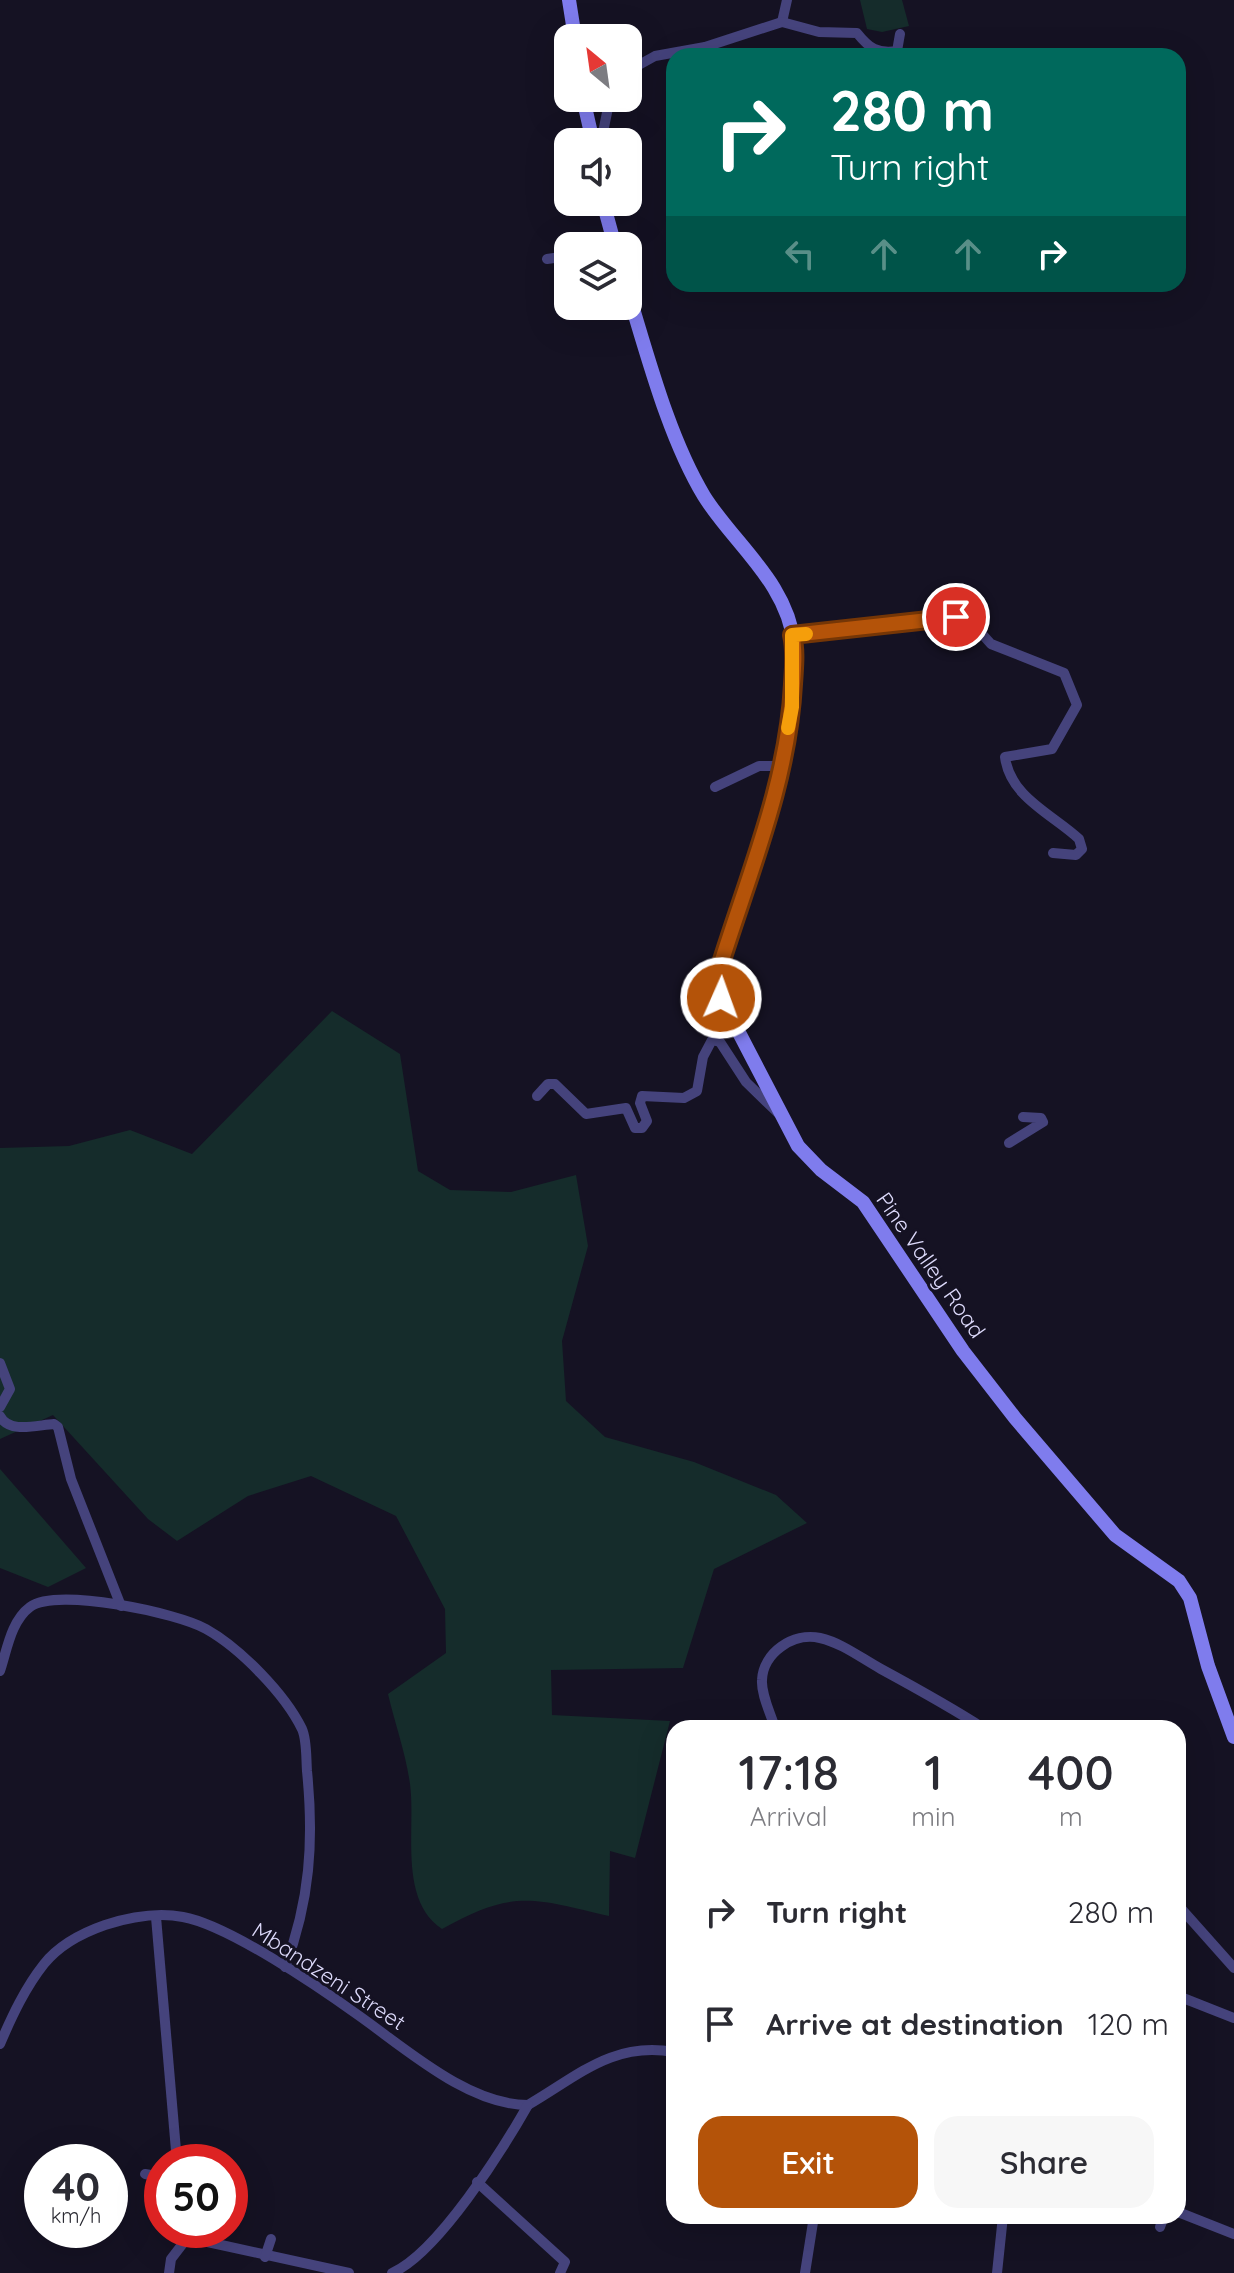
<!DOCTYPE html>
<html lang="en">
<head>
<meta charset="utf-8">
<style>
  :root { --surface:#fff; --page:#f7f7f7; --text:#2b2b33; --muted:#7c7c81; --accent:#b45309 }
  body { margin:0; font-family:Quicksand,sans-serif; background:var(--page); color:var(--text); height:100vh; display:flex; flex-direction:column; font-size:30px; white-space:nowrap }
  * { box-sizing:border-box; margin:0 }
  p { font-size:26px; color:var(--muted) }
  .icon { flex:none; width:44px; height:44px; fill:none; stroke:currentColor; stroke-width:2; stroke-linecap:round; stroke-linejoin:round }
  .map { position:relative; flex:1; overflow:hidden }
  .details { position:absolute; left:666px; top:1720px; width:520px; height:504px; display:flex; flex-direction:column; background:var(--surface); border-radius:24px; box-shadow:0 8px 32px #0002 }
  .details>* { flex:none }
  .hud { position:absolute; left:666px; top:48px; width:520px; height:244px; border-radius:24px; box-shadow:0 8px 32px #0002; background:#00695c; color:#fff; overflow:hidden }
  .needle { width:52px; rotate:331deg }
  .controls { position:absolute; left:554px; top:24px; display:grid; gap:16px }
  .controls a { display:grid; place-items:center; width:88px; height:88px; border-radius:16px; background:var(--surface); box-shadow:0 8px 32px #0002; font-size:40px }
  .speed { position:absolute; left:24px; top:2144px; display:flex; gap:16px; font-size:40px; font-weight:700; text-align:center }
  .speed>* { display:grid; place-content:center; width:104px; height:104px; border-radius:50%; background:var(--surface); box-shadow:0 8px 32px #0002; line-height:1 }
  .speed small { font-size:20px; font-weight:400 }
  .speed .limit { border:12px solid #d22; background:#fff; color:#111 }
  .pin { position:absolute; display:grid; place-items:center; width:68px; height:68px; color:#fff; margin:-34px; border:4px solid #fff; border-radius:50%; box-shadow:0 2px 8px #0007 }
  .me { position:absolute; width:88px; margin:-44px; rotate:2deg; stroke-linejoin:round; filter:drop-shadow(0 0 6px #0008) }
  .turn { display:flex; align-items:center; gap:28px; height:168px; padding:0 32px; font-size:36px }
  .turn .icon { width:104px; height:104px; stroke-width:2.5 }
  .turn b { display:block; font-size:56px; line-height:68px }
  .lanes { display:flex; align-items:center; height:76px; padding:0 32px; background:#0003; justify-content:center; gap:40px; direction:ltr }
  .lanes .off { opacity:.35 }
  .eta { display:flex; justify-content:space-evenly; align-items:center; height:136px; text-align:center }
  .eta b { font-size:48px; font-weight:600; line-height:56px }
  .action { display:flex; gap:16px; margin-top:auto; padding:16px 32px }
  .action a { flex:1; height:92px; border-radius:24px; background:var(--accent); color:#fff; font-size:32px; font-weight:600; line-height:92px; text-align:center }
  .action a+a { background:var(--page); color:var(--text) }
  ul { padding:0; list-style:none }
  li { display:flex; align-items:center; gap:24px; height:112px; padding:0 32px }
  li div { flex:1 }
  li b { display:block; font-size:30px }
  li em { font-style:normal }
  .map>svg:first-child { display:block }
</style>
</head>
<body>
<div class="map">
<svg width="1234" height="2273" viewBox="0 0 1234 2273">
  <rect width="100%" height="100%" fill="#151223"/>
  <!-- green -->
  <g fill="#152c2b">
    <path d="M860,0H902L909,26L882,32L867,29Z"/>
    <path d="M332,1011L400,1054L418,1171L450,1190L511,1192L576,1175L588,1246L562,1341L566,1401L605,1437L694,1462L776,1495L807,1523L714,1569L683,1668L551,1670L552,1715L670,1721L635,1858L610,1851L609,1916C533,1898 513,1889 442,1929C398,1900 416,1828 410,1784C406,1754 395,1724 388,1694L446,1653L445,1609L396,1516L311,1476L248,1496L177,1541L148,1519L53,1415L0,1439V1148L69,1146L130,1130L192,1154Z"/>
    <path d="M0,1469L86,1568L48,1587L0,1568Z"/>
  </g>
  <g fill="none" stroke-linecap="round" stroke-linejoin="round">
    <!-- minor -->
    <g stroke="#45437c" stroke-width="10">
      <path d="M782,22L787,0"/>
      <path d="M628,71L655,56L705,47L782,22L819,32L857,33C869,48 877,54 897,51L900,34"/>
      <path d="M601,142L610,98"/>
      <path d="M547,259L568,256"/>
      <path d="M792,635L965,615L991,644L1064,673L1077,705L1052,749L1005,757C1010,797 1052,814 1079,839L1082,849L1076,855L1053,853"/>
      <path d="M715,787L759,766H780"/>
      <path d="M537,1096L548,1084H555L586,1114L626,1108L635,1128H642L647,1121L640,1103L642,1096L684,1098L697,1091L703,1057L712,1040L720,1042L746,1082L778,1113"/>
      <path d="M1009,1143L1043,1122L1041,1118L1023,1117"/>
      <path d="M0,1363L10,1389L0,1407"/>
      <path d="M0,1416C9,1434 37,1425 54,1424L58,1427L71,1479L121,1606"/>
      <path d="M0,1671C7,1650 11,1621 30,1607C57,1587 178,1613 206,1629C240,1648 285,1694 302,1729C307,1740 306,1758 307,1771C314,1841 310,1901 285,1967"/>
      <path d="M775,1728C771,1714 761,1695 762,1680C763,1653 793,1632 820,1638C842,1643 861,1658 881,1669C916,1688 949,1706 983,1728"/>
      <path d="M1178,1905L1234,1968"/>
      <path d="M156,1917L177,2162"/>
      <path d="M1178,1996L1234,2018"/>
      <path d="M0,2044C12,2016 25,1988 44,1964C60,1944 82,1933 105,1925C130,1917 156,1912 183,1917C228,1925 319,1987 358,2015C405,2048 468,2105 528,2105C578,2076 613,2041 674,2052"/>
      <path d="M145,2174L162,2177"/>
      <path d="M477,2182L565,2262L560,2273"/>
      <path d="M1178,2212L1234,2234"/>
      <path d="M1160,2227L1164,2216"/>
      <path d="M189,2230L203,2241L349,2273"/>
      <path d="M265,2257L271,2239"/>
      <path d="M169,2273L171,2259L191,2233"/>
      <path d="M392,2273C438,2253 503,2149 528,2105"/>
      <path d="M805,2273L814,2216"/>
      <path d="M997,2273L1003,2216"/>
    </g>
    <!-- secondary -->
    <g stroke="#7f7ced" stroke-width="14">
      <path d="M569,0L575,38"/>
      <path d="M583,98L593,142"/>
      <path d="M603,202L615,246"/>
      <path d="M628,292C648,357 669,438 704,496C734,544 788,583 794,644C798,675 791,710 785,740C770,821 742,895 718,973L721,998L798,1146L821,1170L863,1202L963,1351L1015,1418L1115,1535L1179,1581L1190,1598L1208,1666L1234,1737"/>
    </g>
  </g>
  <g fill="none" stroke-linecap="round" stroke-linejoin="round">
    <defs>
      <path id="route" d="M721,998L718,973C747,878 788,784 793,684C794,668 796,651 792,635L956,617"/>
    </defs>
    <!-- route casing -->
    <use href="#route" stroke="#753606" stroke-width="20"/>
    <!-- route -->
    <use href="#route" stroke="#b45309" stroke-width="14"/>
    <!-- slow -->
    <path stroke="#f59e0b" stroke-width="14" d="M788,728L792,707V635L806,634"/>
  </g>
  <g text-anchor="middle" stroke-width="6" stroke-linejoin="round" paint-order="stroke">
    <!-- street labels -->
    <g font-size="22" fill="#dcd9fa" stroke="#151223">
      <text transform="translate(931 1265) rotate(55)" y="8">Pine Valley Road</text>
      <text transform="translate(329 1976) rotate(33)" y="8">Mbandzeni Street</text>
    </g>
  </g>
</svg>
<div class="controls">
<a><svg class="needle" viewBox="-14 -14 28 28"><path d="M0-13l5 13h-10z" fill="#e53935"/><path d="M0 13l5-13h-10z" fill="#7c7c81"/></svg></a>
<a><svg class="icon" aria-label="sound" viewBox="0 0 24 24"><path d="M4 9h4l5-4v14l-5-4H4zM17 9q2 3 0 6"/></svg></a>
<a><svg class="icon" aria-label="layers" viewBox="0 0 24 24"><path d="M12 4l9 5-9 5-9-5zM3 14l9 5 9-5"/></svg></a>
</div>
<div class="speed"><div>40<small>km/h</small></div><div class="limit">50</div></div>
<div class="pin" style="left:956px;top:617px;background:#d93025"><svg class="icon" aria-label="arrive" viewBox="0 0 24 24"><path d="M6 21V4h12l-3 4 3 4H6"/></svg></div>
<svg class="me" style="left:721px;top:998px" viewBox="-20 -20 40 40"><circle r="17" fill="#b45309" stroke="#fff" stroke-width="3"/><path d="M0-11L8 9 0 5-8 9z" fill="#fff"/></svg>
<div class="hud">
<div class="turn"><svg class="icon" aria-label="right" viewBox="0 0 24 24"><path d="M7 20v-9h11M14 6l5 5-5 5"/></svg><div><b>280 m</b>Turn right</div></div>
<div class="lanes"><svg class="icon off" aria-label="left" viewBox="0 0 24 24"><path d="M17 20v-9H6M10 6l-5 5 5 5"/></svg><svg class="icon off" aria-label="ahead" viewBox="0 0 24 24"><path d="M12 20V5M6 11l6-6 6 6"/></svg><svg class="icon off" aria-label="ahead" viewBox="0 0 24 24"><path d="M12 20V5M6 11l6-6 6 6"/></svg><svg class="icon" aria-label="right" viewBox="0 0 24 24"><path d="M7 20v-9h11M14 6l5 5-5 5"/></svg></div>
</div>
<section class="details">
<div class="eta">
<div><b>17:18</b><p>Arrival</p></div>
<div><b>1</b><p>min</p></div>
<div><b>400</b><p>m</p></div>
</div>
<ul>
<li><svg class="icon" aria-label="right" viewBox="0 0 24 24"><path d="M7 20v-9h11M14 6l5 5-5 5"/></svg><div><b>Turn right</b></div><em>280 m</em></li>
<li><svg class="icon" aria-label="arrive" viewBox="0 0 24 24"><path d="M6 21V4h12l-3 4 3 4H6"/></svg><div><b>Arrive at destination</b></div><em>120 m</em></li>
</ul>
<div class="action"><a>Exit</a><a>Share</a></div>
</section>
</div>
</body>
</html>
